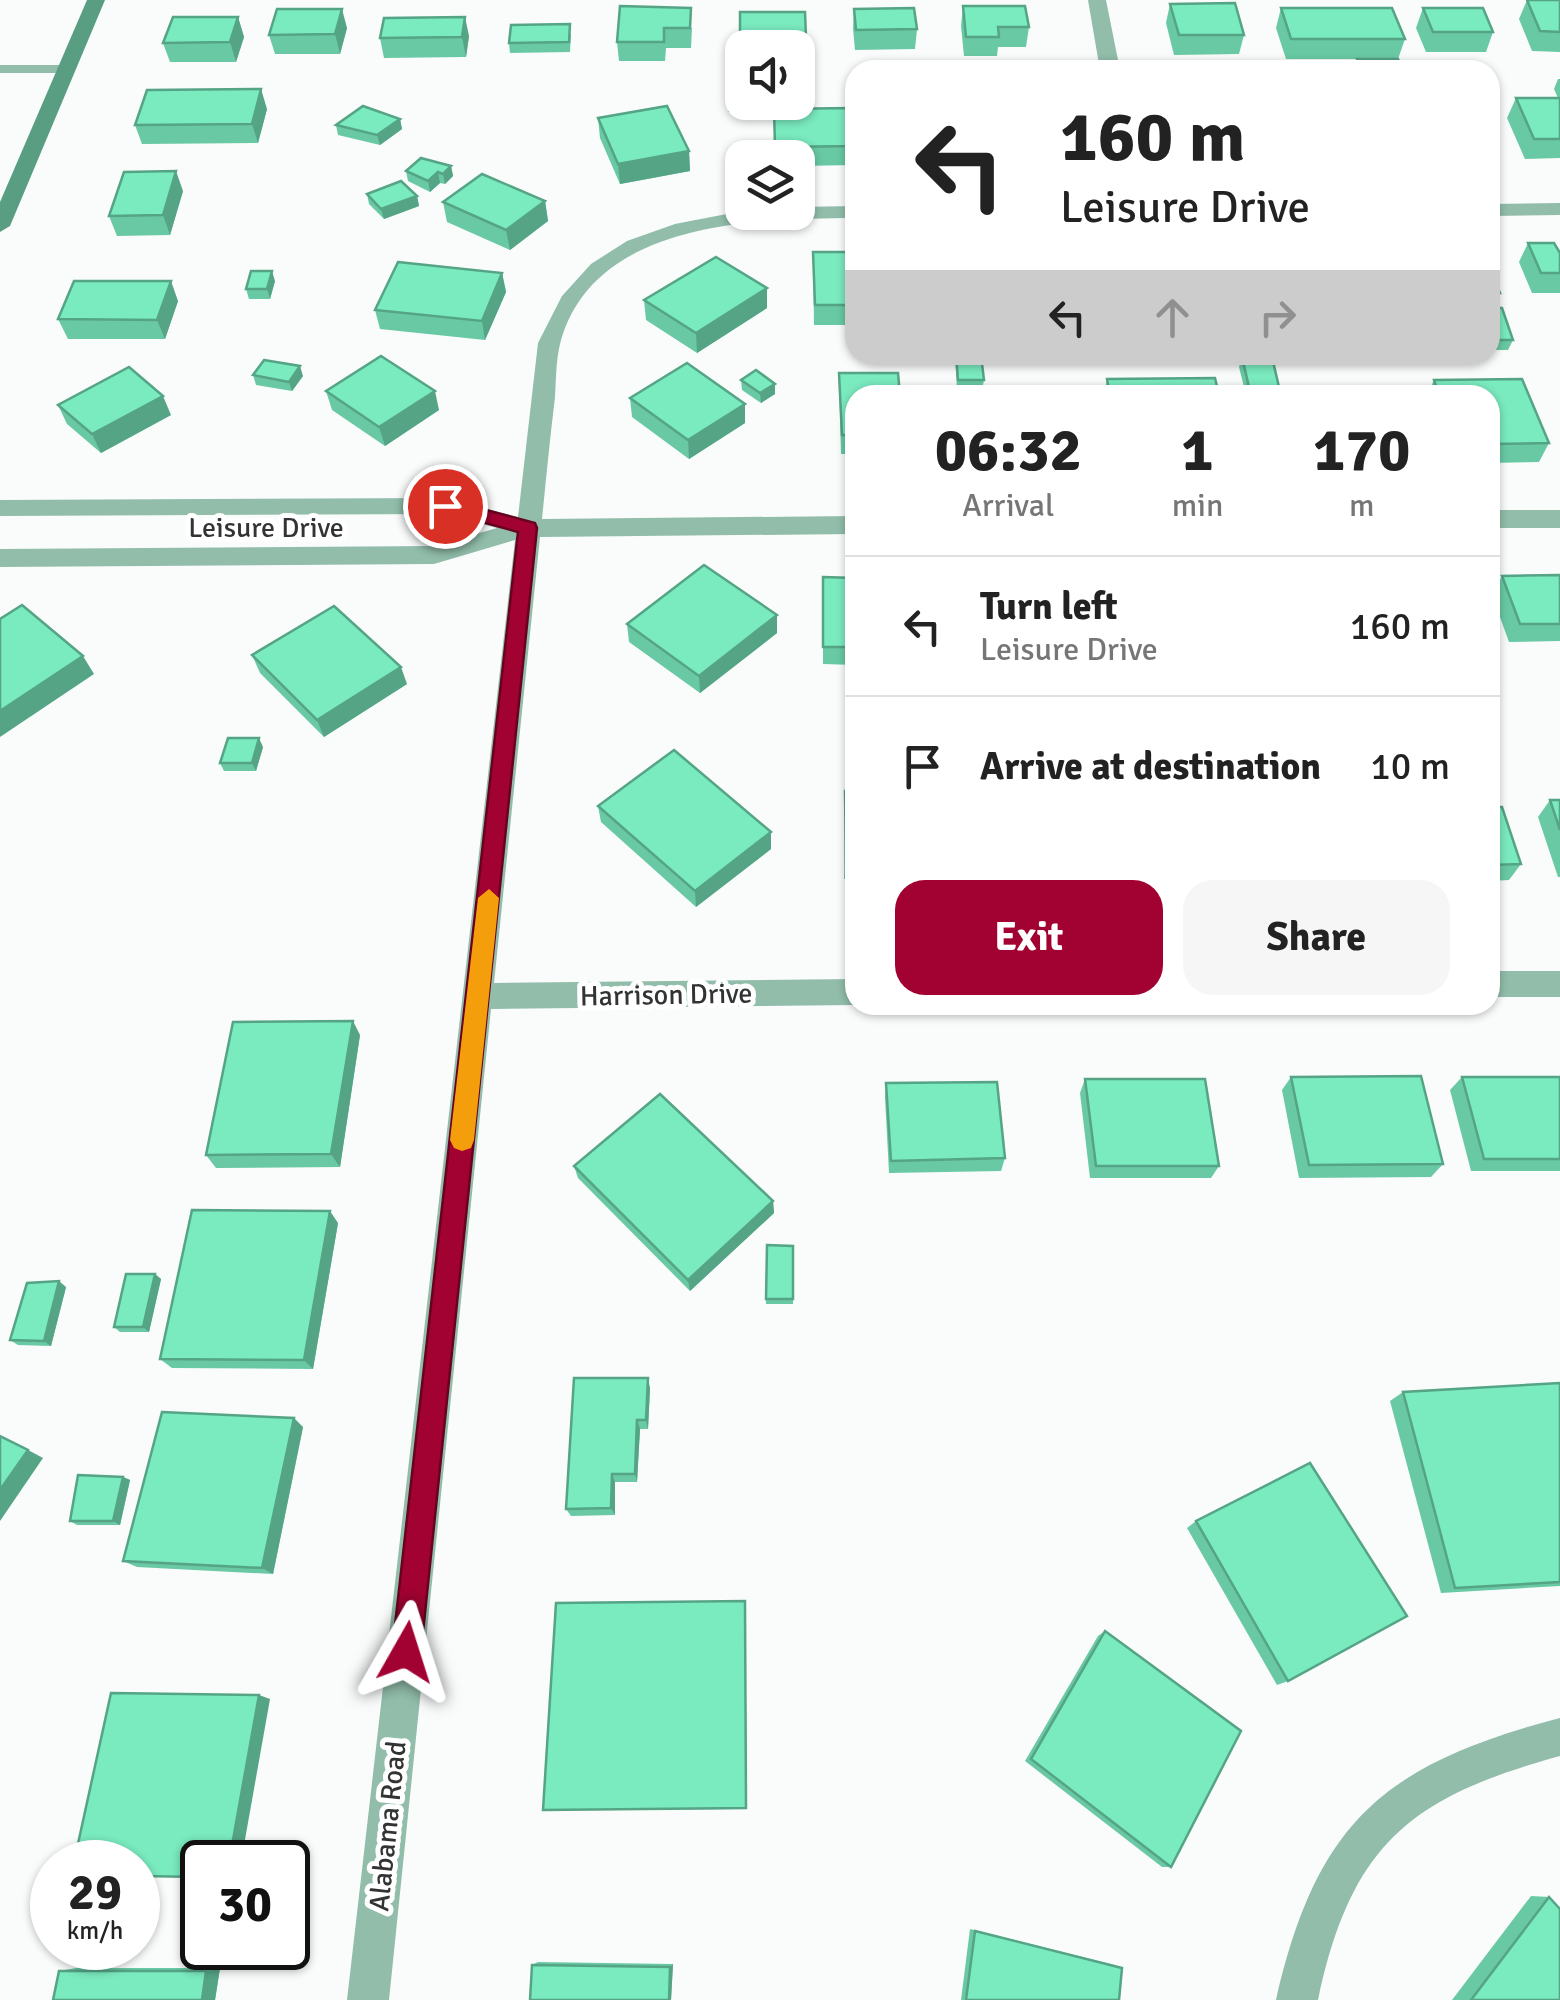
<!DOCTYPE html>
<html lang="en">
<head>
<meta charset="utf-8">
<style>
  :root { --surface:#fff; --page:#f6f6f6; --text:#222; --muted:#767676; --line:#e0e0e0; --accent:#a20231 }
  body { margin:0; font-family:Signika,sans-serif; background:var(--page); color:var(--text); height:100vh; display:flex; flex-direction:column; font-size:38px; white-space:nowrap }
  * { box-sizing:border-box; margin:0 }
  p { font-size:32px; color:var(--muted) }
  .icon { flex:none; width:55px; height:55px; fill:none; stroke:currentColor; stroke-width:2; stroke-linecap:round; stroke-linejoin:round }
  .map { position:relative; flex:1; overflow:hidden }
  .side { position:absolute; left:845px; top:385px; width:655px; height:630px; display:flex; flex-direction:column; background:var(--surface); border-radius:30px; box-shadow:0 2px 8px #0004 }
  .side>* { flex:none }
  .banner { position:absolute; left:845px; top:60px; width:655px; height:305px; border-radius:30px; box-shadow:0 2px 8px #0004; background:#fff; color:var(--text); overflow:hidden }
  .controls { position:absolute; left:725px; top:30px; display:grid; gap:20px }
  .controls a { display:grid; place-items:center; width:90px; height:90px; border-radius:20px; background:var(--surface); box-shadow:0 2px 8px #0004; font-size:50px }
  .speed { position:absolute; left:30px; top:1840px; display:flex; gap:20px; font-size:50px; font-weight:700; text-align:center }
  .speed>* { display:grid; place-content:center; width:130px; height:130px; border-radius:50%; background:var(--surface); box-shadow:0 2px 8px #0004; line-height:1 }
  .speed small { font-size:25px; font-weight:400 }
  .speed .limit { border:5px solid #111; border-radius:15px; background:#fff; color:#111 }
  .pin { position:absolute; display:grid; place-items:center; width:85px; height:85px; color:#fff; margin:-42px; border:5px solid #fff; border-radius:50%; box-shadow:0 2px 10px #0007 }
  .me { position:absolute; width:110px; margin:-55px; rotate:6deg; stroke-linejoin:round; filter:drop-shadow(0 0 8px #0008) }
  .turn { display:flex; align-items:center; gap:35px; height:210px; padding:0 50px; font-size:45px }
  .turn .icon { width:130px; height:130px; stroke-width:2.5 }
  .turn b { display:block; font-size:70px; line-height:85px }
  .lanes { display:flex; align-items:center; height:95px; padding:0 50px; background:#0003; justify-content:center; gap:50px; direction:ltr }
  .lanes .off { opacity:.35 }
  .eta { display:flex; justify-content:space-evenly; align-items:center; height:170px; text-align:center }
  .eta b { font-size:60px; font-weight:800; line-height:70px }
  .cta { display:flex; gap:20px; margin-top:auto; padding:20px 50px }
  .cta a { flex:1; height:115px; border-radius:30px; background:var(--accent); color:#fff; font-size:40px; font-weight:800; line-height:115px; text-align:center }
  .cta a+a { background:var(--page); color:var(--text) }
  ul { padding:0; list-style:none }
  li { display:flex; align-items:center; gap:30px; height:140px; padding:0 50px; border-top:2px solid var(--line) }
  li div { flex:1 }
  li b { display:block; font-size:38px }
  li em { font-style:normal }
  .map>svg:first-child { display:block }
</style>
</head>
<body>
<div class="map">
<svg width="1560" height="2000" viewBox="0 0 1560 2000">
  <rect width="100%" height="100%" fill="#f9fcfb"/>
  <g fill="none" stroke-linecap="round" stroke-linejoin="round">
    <!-- lane -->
    <path fill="#91bdaa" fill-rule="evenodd" d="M0,65H66L73,69L66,73H0Z"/>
    <!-- street -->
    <g fill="#91bdaa" fill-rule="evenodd">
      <path d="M1088,0H1106L1120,70H1100Z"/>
      <path d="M1560,203V215L1490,216V204Z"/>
      <path d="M855,206V218C754,219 592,221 560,344C556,360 556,380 555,397C550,438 546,479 542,519L855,516V534L540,537L494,983L855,979V1005L491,1009L389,2000H347L515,540L434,564L0,567V549L434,546L497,528L445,514L0,516V500L445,498L518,517L538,343L562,296L591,264L627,241L675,224L742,211L798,212V207Z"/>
      <rect x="1490" y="510" width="70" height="18"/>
      <rect x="1490" y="971" width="70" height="26"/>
      <path d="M1560,1718V1756C1410,1797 1351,1845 1318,2000H1276C1317,1821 1385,1764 1560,1718Z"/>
    </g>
    <!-- secondary -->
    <path fill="#599e82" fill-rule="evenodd" d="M87,0H105L10,226L0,232V202Z"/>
  </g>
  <!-- wall -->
  <g fill="#69c9a4">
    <path d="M1527,0H1560V52L1532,51L1519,19Z"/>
    <path d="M1170,4L1244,35L1239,54L1174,55L1166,23Z"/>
    <path d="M620,6L692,28L691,48H666L665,61H619L617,42Z"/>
    <path d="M963,6L1029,27L1026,47H998L997,56H964L961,26Z"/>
    <path d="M1281,8L1405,39L1398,59L1403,70H1355L1357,59H1286L1276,28Z"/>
    <path d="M1423,8L1493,32L1486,52H1426L1416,28Z"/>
    <path d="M854,9L917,29L915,49L855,50L853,28Z"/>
    <path d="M740,12L806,37V57H798V48H742V57H741Z"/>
    <path d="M238,17L244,37L236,62H170L163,43Z"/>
    <path d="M347,28L340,54H275L269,35Z"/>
    <path d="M571,34L570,52L510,53L509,43Z"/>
    <path d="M469,36L466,57L384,58L380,38Z"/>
    <path d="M1558,79H1560V158L1525,159L1507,118L1516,98H1558L1554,89Z"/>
    <path d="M728,90L742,102H749V112H728Z"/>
    <path d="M267,109L258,143L142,144L135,125Z"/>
    <path d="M774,109L855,137V165L798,166V158H775Z"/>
    <path d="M598,118L689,151L690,171L620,184L600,138Z"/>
    <path d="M400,119L402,129L380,145L338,135L336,125Z"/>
    <path d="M1490,125L1497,142L1490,159Z"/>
    <path d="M451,166L453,176L445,184L440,183L430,192L408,181L406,171Z"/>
    <path d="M183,191L170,235L117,236L109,216Z"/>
    <path d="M367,194L417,196L419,206L384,219L369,204Z"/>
    <path d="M545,201L548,221L510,250L447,222L443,202Z"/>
    <path d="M1528,243L1560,253V293H1532L1519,262Z"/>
    <path d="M813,252H855V325H814Z"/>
    <path d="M1490,269L1500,293L1493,308L1513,340L1508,350H1493L1490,341Z"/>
    <path d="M502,273L506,292L485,340L380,329L375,310Z"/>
    <path d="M275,281L270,299H249L246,289Z"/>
    <path d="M644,300L767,308L697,353L646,320Z"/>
    <path d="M178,301L165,339H68L58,319Z"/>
    <path d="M955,355L984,380L982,390H957Z"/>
    <path d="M1242,357L1279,387L1276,395H1246L1239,367Z"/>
    <path d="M839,373L855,395V454H841Z"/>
    <path d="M253,375L303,376L292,391L256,385Z"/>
    <path d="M1107,379L1219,395H1104Z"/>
    <path d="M1522,379L1549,443L1539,462L1490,463V395H1427L1434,380Z"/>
    <path d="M741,380L775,394L761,403L742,390Z"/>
    <path d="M326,391L439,410L385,446L332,410Z"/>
    <path d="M630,398L745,423L689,459L632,417Z"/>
    <path d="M58,405L171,415L101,453L67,424Z"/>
    <path d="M1560,575V641L1509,642L1492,595L1502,576Z"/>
    <path d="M823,577L855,578V665L823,664Z"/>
    <path d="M777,615V633L700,693L629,642L627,624Z"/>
    <path d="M252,655L407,684L324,737L260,673Z"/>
    <path d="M263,747L256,771H224L220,763Z"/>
    <path d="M845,791H855V879H844Z"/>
    <path d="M1550,800H1560V877H1558L1538,817Z"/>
    <path d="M598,806L771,832V849L696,907L601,822Z"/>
    <path d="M1490,807L1521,864L1509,880L1490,881Z"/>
    <path d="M360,1035L340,1167L216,1168L206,1155Z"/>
    <path d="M1291,1077L1443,1164L1431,1177L1299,1178L1282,1090Z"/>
    <path d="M1462,1077H1560V1171H1471L1450,1090Z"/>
    <path d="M1085,1079L1219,1166L1211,1178H1090L1080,1093Z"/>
    <path d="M886,1083L1005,1158L1001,1171L889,1173L885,1097Z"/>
    <path d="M574,1166L773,1201L774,1213L690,1291L578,1178Z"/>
    <path d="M338,1223L313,1369L172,1368L160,1359Z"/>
    <path d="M767,1245L793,1246V1304H766Z"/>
    <path d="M155,1274L161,1279L149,1332H120L114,1327Z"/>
    <path d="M66,1287L51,1346L18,1345L10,1340Z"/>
    <path d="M1560,1383V1586L1441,1593L1390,1401L1403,1392Z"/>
    <path d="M650,1388L648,1429H640L637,1482H615V1515L571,1516L566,1509Z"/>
    <path d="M303,1427L273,1574L137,1567L123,1561Z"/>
    <path d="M123,1477L130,1480L120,1525H77L70,1521Z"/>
    <path d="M1196,1521L1288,1681L1277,1685L1187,1528Z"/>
    <path d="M745,1601L747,1809L543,1810Z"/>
    <path d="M1105,1631L1171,1867H1162L1025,1761L1098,1636Z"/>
    <path d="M1531,1896L1549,1897L1560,2000H1452Z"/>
    <path d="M970,1929L1114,1965L1119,2000H961Z"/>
    <path d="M538,1962L673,1964L671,2000L532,1965Z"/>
    <path d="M76,1968H220L215,2000L59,1971Z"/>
  </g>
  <!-- shaded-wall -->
  <g fill="#55a486">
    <path d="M342,9L347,28L340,54L335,34Z"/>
    <path d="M238,17L244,37L236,62L230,42Z"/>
    <path d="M465,17L469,36L466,57L462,37Z"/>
    <path d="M261,89L267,109L258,143L252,124Z"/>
    <path d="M400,119L402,129L380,145L377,135Z"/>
    <path d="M689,151L690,171L620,184L618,164Z"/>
    <path d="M451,166L453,176L445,184L443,174Z"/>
    <path d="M176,171L183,191L170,235L163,215Z"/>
    <path d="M438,172L440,183L430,192L428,181Z"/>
    <path d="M417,196L419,206L384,219L381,209Z"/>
    <path d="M545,201L548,221L510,250L506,230Z"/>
    <path d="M272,271L275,281L270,299L267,289Z"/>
    <path d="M502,273L506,292L485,340L482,321Z"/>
    <path d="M171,281L178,301L165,339L157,320Z"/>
    <path d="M767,288V308L697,353L696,333Z"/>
    <path d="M300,366L303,376L292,391L289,382Z"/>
    <path d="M775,384V394L761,403L760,393Z"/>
    <path d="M435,391L439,410L385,446L379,427Z"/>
    <path d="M163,396L171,415L101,453L92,434Z"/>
    <path d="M745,404V423L689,459L688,440Z"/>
    <path d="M777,615V633L700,693L699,676Z"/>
    <path d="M83,656L94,674L0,737V711Z"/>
    <path d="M401,667L407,684L324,737L317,720Z"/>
    <path d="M259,738L263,747L256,771L252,763Z"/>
    <path d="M771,832V849L696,907L695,891Z"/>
    <path d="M353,1021L360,1035L340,1167L331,1154Z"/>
    <path d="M773,1201L774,1213L690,1291L688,1280Z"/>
    <path d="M330,1211L338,1223L313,1369L304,1360Z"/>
    <path d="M155,1274L161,1279L149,1332L143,1327Z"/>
    <path d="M59,1281L66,1287L51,1346L44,1341Z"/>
    <path d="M648,1378L650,1388L648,1429L646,1420Z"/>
    <path d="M294,1418L303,1427L273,1574L262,1568Z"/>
    <path d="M637,1420L640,1429L637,1482L635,1474Z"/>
    <path d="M28,1450L43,1458L0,1521V1490Z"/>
    <path d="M612,1474L615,1482V1515L611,1508Z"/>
    <path d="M123,1477L130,1480L120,1525L113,1521Z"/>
    <path d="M259,1695L270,1699L241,1862H229Z"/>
    <path d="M673,1964L671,2000H669L670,1967Z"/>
    <path d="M220,1968L215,2000H202L206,1971Z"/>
  </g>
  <!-- building -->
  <g fill="#7aeabf" stroke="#55a486" stroke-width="2.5">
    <path d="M1527,0H1560V32L1540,31Z"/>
    <path d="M1235,3L1244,35H1179L1170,4Z"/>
    <path d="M620,6L691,8L690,28H664V42H617Z"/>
    <path d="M963,6H1025L1029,27H998L999,37H966Z"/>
    <path d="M914,8L917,29L856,30L854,9Z"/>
    <path d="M1281,8H1392L1405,39H1291Z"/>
    <path d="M1423,8H1483L1493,32H1433Z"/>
    <path d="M277,9H342L335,34L269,35Z"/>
    <path d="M740,12H805L806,37L740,38Z"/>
    <path d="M173,17H238L230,42L163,43Z"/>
    <path d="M465,17L462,37L380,38L384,18Z"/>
    <path d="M570,24L569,42L509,43L511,25Z"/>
    <path d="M1357,59H1398L1403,69H1361Z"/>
    <path d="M261,89L252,124L135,125L147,90Z"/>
    <rect x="728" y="90" width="14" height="12"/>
    <path d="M1516,98H1560V139H1534Z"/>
    <path d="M363,106L400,119L377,135L336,125Z"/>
    <path d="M667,106L689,151L618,164L598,118Z"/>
    <path d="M852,108L855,146L775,147L774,109Z"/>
    <path d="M1490,125L1497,142H1490Z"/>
    <path d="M421,158L451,166L443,174L438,172L428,181L406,171Z"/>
    <path d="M176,171L163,215L109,216L124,172Z"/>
    <path d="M482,174L545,201L506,230L443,202Z"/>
    <path d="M401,181L417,196L381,209L367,194Z"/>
    <path d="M1528,243H1554L1560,253V273H1541Z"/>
    <path d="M813,252H855V305H815Z"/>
    <path d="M716,257L767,288L696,333L644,300Z"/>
    <path d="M398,262L502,273L482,321L375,310Z"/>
    <path d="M1490,269L1500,293H1490Z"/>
    <path d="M251,271H272L267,289H246Z"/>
    <path d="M74,281H171L157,320L58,319Z"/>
    <path d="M1490,308H1502L1513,340H1497L1490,314Z"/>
    <path d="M956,355H981L984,380H958Z"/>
    <path d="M381,356L435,391L379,427L326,391Z"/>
    <path d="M1242,357H1272L1279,387H1249Z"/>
    <path d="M264,360L300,366L289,382L253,375Z"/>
    <path d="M687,363L745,404L688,440L630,398Z"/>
    <path d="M129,367L163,396L92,434L58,405Z"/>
    <path d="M756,370L775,384L760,393L741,380Z"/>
    <path d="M839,373H898L900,395H855V435H842Z"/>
    <path d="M1215,378L1219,395H1110L1107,379Z"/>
    <path d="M1522,379L1549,443L1490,444V395H1439L1434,380Z"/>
    <path d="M1361,389L1363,395H1299L1298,390Z"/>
    <path d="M1067,393V395H982V394Z"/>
    <path d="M704,565L777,615L699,676L627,624Z"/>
    <path d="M1560,575V624H1520L1502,576Z"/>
    <path d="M823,577L855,578V647H823Z"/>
    <path d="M22,605L83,656L0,711V619Z"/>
    <path d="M334,606L401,667L317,720L252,655Z"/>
    <path d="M228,738H259L252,763H220Z"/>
    <path d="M674,750L771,832L695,891L598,806Z"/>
    <path d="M845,791H855V863H846Z"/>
    <path d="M1550,800H1560V830Z"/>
    <path d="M1490,807H1502L1521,864L1490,865Z"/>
    <path d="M353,1021L331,1154L206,1155L233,1022Z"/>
    <path d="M1421,1076L1443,1164L1309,1165L1291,1077Z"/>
    <path d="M1462,1077H1560V1159H1484Z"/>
    <path d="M1085,1079H1205L1219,1166H1096Z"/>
    <path d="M997,1082L1005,1158L891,1161L886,1083Z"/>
    <path d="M660,1094L773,1201L688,1280L574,1166Z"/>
    <path d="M192,1210L330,1211L304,1360L160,1359Z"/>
    <path d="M767,1245L793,1246V1299H766Z"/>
    <path d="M126,1274H155L143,1327H114Z"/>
    <path d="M59,1281L44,1341L10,1340L27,1283Z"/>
    <path d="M574,1378H648L646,1420H637L635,1474H612L611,1508L566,1509Z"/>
    <path d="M1560,1383V1582L1455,1588L1403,1392Z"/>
    <path d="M162,1412L294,1418L262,1568L123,1561Z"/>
    <path d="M0,1436L28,1450L0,1490Z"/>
    <path d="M1310,1463L1407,1616L1288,1681L1196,1521Z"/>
    <path d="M78,1475L123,1477L113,1521H70Z"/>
    <path d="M745,1601L746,1808L543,1810L556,1603Z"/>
    <path d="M1105,1631L1241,1731L1171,1867L1031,1759Z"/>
    <path d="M111,1693L259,1695L229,1862H202V1877L138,1876V1862H74Z"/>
    <path d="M1549,1897L1560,1909V2000H1471Z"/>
    <path d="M975,1931L1122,1968L1119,2000H966Z"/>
    <path d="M532,1965L670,1967L669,2000H530Z"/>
    <path d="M59,1971H206L202,2000H53Z"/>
  </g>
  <!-- route -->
  <path fill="#a20231" stroke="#690120" stroke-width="2.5" d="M445,499L535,523L537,528L421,1652L416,1663L406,1667L396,1663L392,1652L518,532L438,510V501Z"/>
  <!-- slow -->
  <path fill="#f59e0b" d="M489,889L499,898L474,1140L471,1148L462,1151L454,1148L450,1140L478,898Z"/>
  <g text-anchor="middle" stroke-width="10" stroke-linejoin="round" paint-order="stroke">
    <!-- street labels -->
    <g font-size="28" fill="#323433" stroke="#fff">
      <text x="266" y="537">Leisure Drive</text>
      <text transform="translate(666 994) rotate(-1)" y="10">Harrison Drive</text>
      <text transform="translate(387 1826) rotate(-84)" y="10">Alabama Road</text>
    </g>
  </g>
</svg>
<div class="controls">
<a><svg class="icon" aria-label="sound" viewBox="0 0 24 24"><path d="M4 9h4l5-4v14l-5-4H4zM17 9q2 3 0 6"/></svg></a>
<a><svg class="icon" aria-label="layers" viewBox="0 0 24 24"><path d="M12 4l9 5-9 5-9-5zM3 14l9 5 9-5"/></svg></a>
</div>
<div class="speed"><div>29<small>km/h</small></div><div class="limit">30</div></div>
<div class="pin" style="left:445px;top:506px;background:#d93025"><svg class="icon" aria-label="arrive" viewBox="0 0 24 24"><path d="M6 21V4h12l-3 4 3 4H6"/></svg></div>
<svg class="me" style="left:406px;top:1652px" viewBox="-20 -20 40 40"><path d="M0-17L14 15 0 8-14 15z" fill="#a20231" stroke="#fff" stroke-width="4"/></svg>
<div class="banner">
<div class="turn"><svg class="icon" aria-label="left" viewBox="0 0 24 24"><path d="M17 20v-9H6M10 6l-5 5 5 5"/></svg><div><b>160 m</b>Leisure Drive</div></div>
<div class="lanes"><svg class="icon" aria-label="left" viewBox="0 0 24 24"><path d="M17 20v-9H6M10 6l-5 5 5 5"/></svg><svg class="icon off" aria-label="ahead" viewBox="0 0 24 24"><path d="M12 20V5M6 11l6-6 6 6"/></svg><svg class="icon off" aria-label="right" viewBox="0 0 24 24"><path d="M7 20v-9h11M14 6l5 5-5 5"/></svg></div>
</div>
<section class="side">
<div class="eta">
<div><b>06:32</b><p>Arrival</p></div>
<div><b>1</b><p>min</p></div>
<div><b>170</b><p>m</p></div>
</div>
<ul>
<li><svg class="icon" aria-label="left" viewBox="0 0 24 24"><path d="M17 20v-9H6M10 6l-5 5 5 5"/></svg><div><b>Turn left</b><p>Leisure Drive</p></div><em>160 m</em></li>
<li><svg class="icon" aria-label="arrive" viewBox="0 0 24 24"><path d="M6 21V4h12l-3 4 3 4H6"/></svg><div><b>Arrive at destination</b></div><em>10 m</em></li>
</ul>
<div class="cta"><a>Exit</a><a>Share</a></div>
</section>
</div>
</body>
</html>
